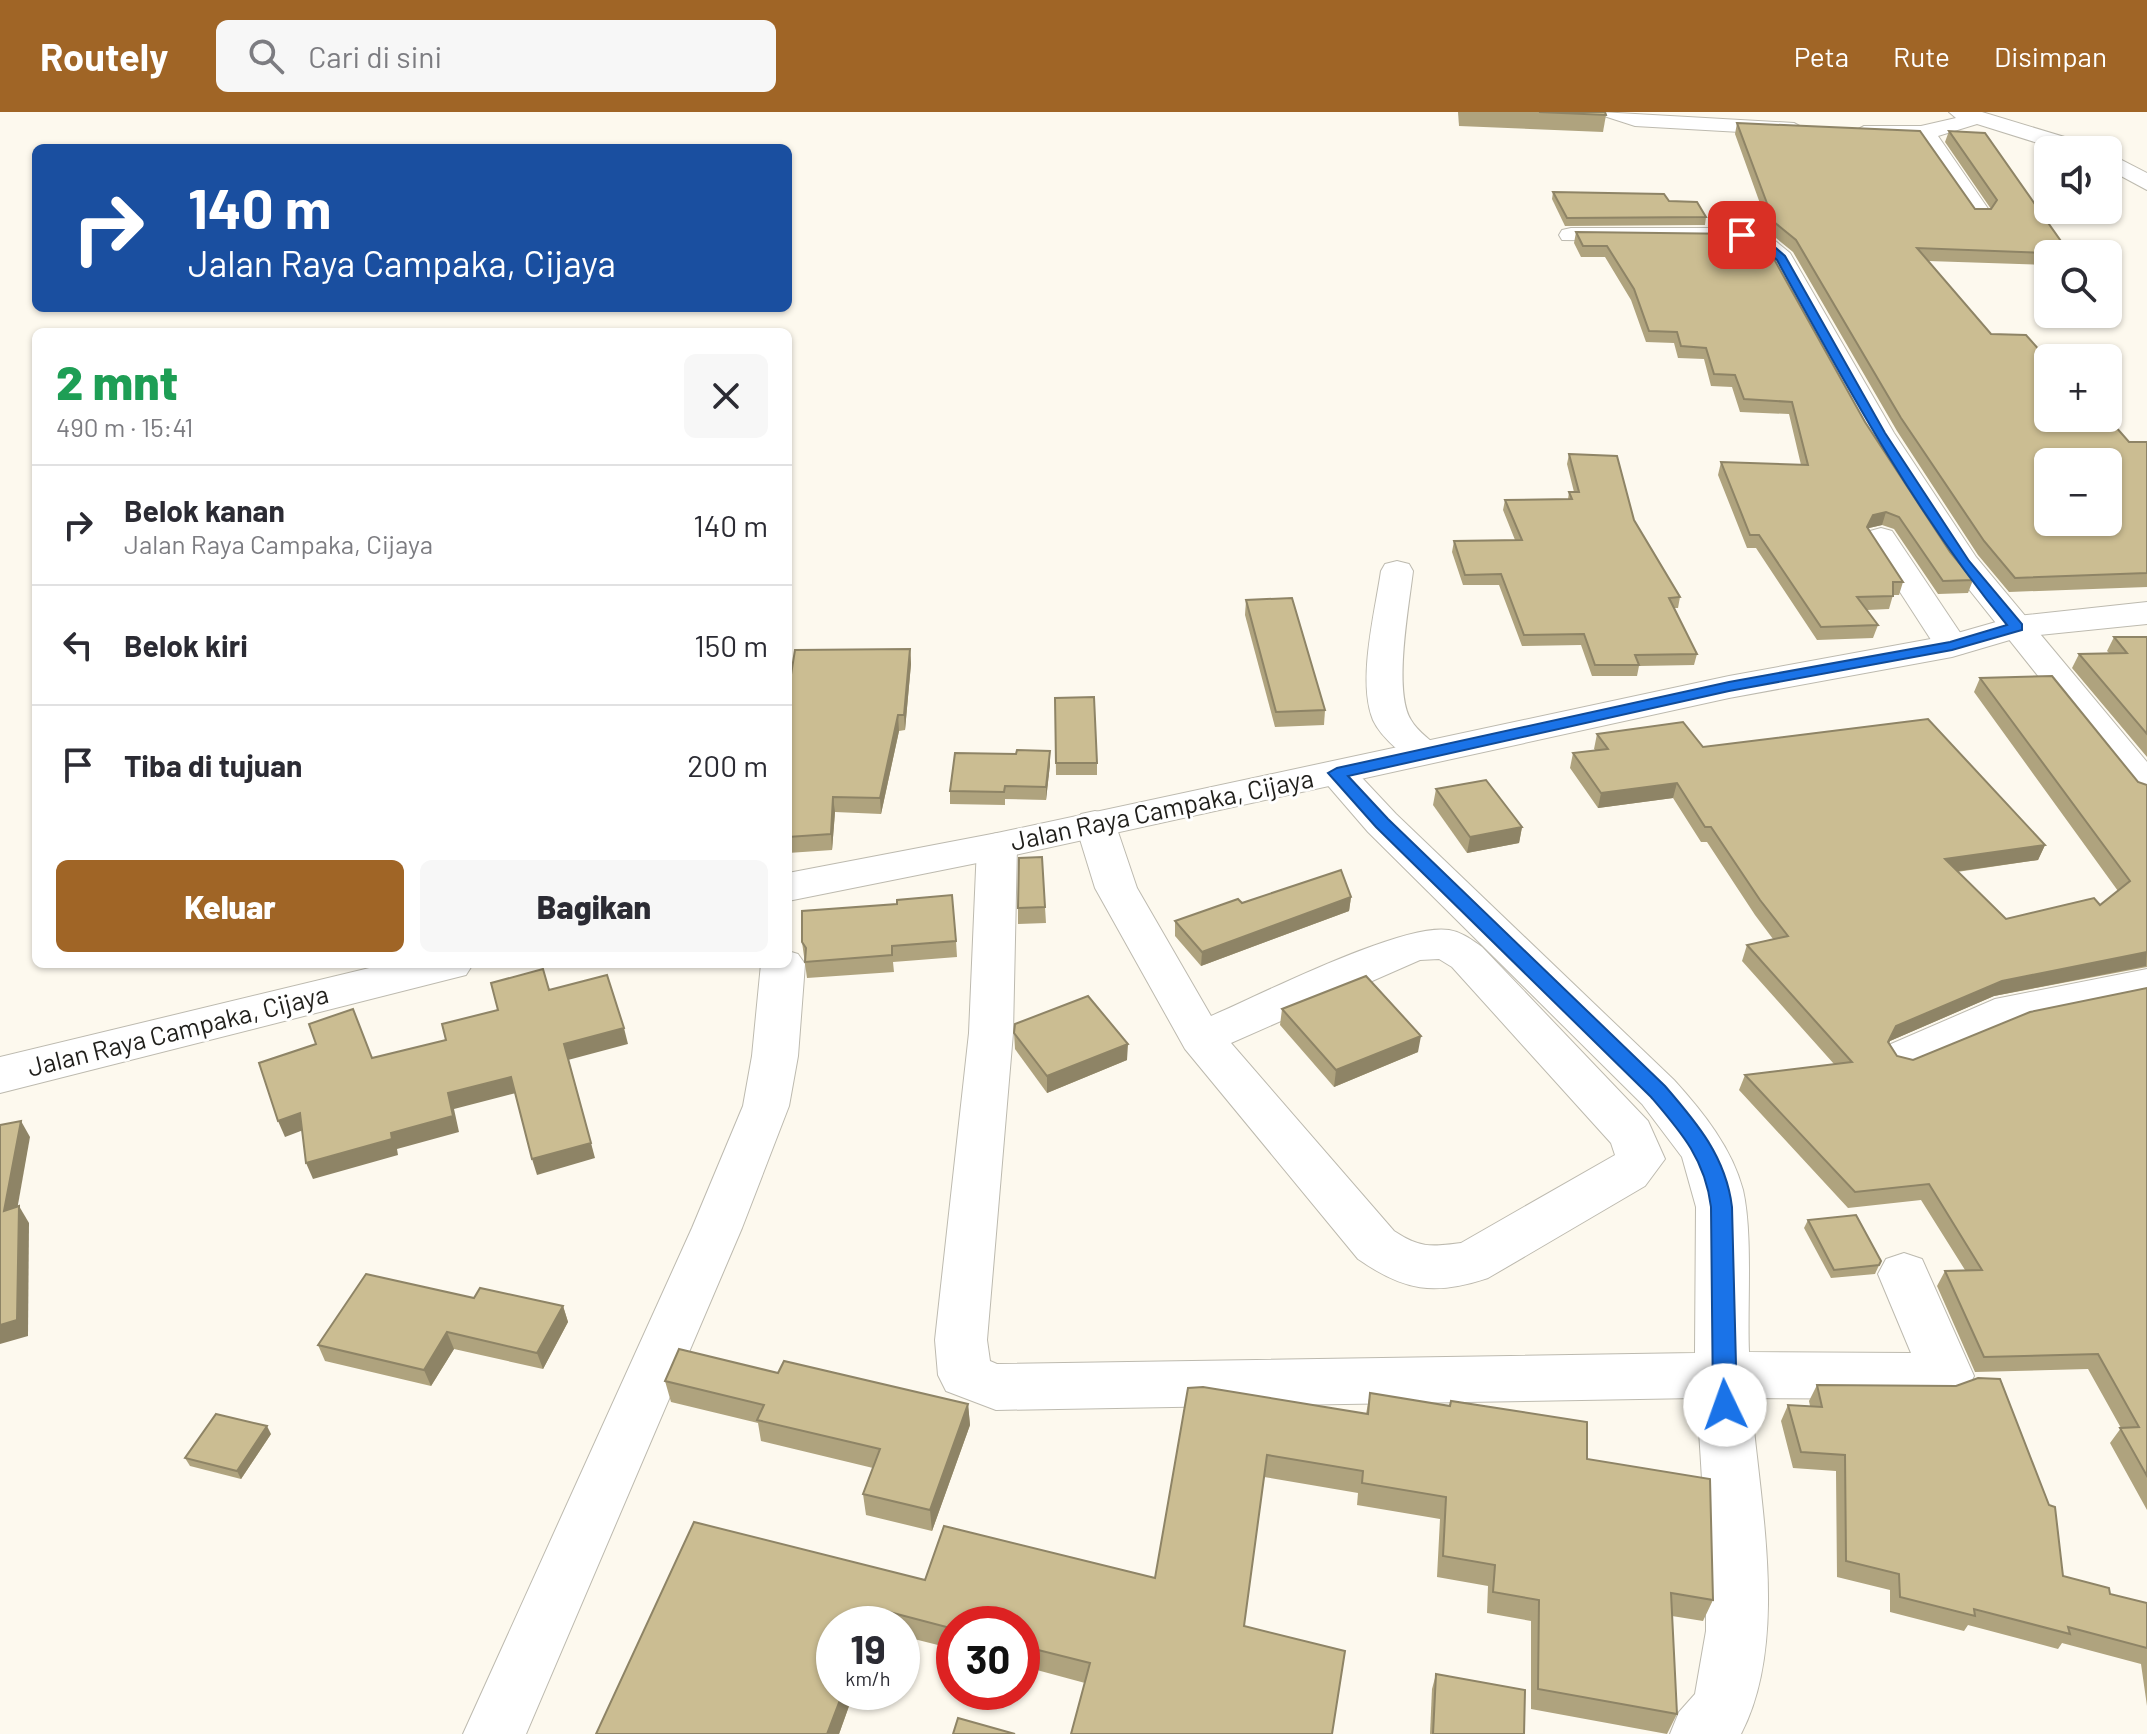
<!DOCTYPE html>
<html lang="id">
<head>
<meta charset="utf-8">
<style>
  :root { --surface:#fff; --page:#f7f7f7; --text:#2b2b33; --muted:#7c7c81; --line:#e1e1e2; --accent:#a06526 }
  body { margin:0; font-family:Barlow,sans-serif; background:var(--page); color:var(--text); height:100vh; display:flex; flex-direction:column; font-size:30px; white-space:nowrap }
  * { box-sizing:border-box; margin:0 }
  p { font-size:26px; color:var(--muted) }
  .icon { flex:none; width:44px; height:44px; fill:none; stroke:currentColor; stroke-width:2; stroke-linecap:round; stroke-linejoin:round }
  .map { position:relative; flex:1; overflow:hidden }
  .details { position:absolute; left:32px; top:216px; width:760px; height:640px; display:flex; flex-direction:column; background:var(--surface); border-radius:12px; box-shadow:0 2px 6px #0004 }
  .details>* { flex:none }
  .hud { position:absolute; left:32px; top:32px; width:760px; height:168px; border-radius:12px; box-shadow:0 2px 6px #0004; background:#1a4fa0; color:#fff; overflow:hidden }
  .controls { position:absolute; left:2034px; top:24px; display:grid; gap:16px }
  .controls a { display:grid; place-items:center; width:88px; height:88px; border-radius:12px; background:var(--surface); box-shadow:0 2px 6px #0004; font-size:40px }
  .speed { position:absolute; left:816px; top:1494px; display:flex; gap:16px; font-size:40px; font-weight:700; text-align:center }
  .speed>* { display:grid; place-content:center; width:104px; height:104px; border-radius:50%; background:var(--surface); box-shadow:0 2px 6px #0004; line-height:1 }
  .speed small { font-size:20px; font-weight:400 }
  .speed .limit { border:12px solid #d22; background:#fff; color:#111 }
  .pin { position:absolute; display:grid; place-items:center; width:68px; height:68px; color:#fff; margin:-34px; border-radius:16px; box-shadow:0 4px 12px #0006 }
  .me { position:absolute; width:88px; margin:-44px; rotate:357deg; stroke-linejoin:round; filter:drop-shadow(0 0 6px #0008) }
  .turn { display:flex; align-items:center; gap:28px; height:168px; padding:0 24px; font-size:36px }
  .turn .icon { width:104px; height:104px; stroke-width:2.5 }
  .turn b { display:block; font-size:56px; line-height:68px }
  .round { display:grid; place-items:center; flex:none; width:84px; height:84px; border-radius:12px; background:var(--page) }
  .overview { display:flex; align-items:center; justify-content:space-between; height:136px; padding:0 24px }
  h1 { font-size:48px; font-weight:800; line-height:60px; color:#1e9e55 }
  .button { display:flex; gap:16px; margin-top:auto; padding:16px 24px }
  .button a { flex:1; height:92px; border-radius:12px; background:var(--accent); color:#fff; font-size:32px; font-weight:800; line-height:92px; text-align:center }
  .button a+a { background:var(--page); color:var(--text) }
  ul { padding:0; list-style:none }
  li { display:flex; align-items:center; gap:24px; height:120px; padding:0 24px; border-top:2px solid var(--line) }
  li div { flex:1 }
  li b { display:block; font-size:30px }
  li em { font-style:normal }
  header { display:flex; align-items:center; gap:48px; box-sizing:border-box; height:112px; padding:0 40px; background:var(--accent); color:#fff }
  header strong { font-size:38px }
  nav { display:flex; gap:44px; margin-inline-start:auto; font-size:28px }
  .search { width:560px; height:72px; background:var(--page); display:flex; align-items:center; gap:20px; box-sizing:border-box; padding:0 28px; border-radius:12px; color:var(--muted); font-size:30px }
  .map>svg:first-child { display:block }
</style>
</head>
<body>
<header>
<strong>Routely</strong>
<div class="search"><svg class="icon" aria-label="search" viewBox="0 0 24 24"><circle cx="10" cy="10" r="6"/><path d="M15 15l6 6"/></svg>Cari di sini</div>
<nav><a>Peta</a><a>Rute</a><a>Disimpan</a></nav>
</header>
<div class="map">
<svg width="2147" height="1622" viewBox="0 0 2147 1622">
  <rect width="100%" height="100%" fill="#fdf9ee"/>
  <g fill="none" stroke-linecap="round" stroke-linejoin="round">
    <defs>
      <g id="minor">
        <path d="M1600,0L1794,11L1805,17L1794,23L1635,14L1604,4Z"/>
        <path d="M1949,0H1982L2091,33L2094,38H2060L1977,12L1938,24L1991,101L1987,106H1971L1918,27L1864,26L1853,20L1864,14H1921L1956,6Z"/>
        <path d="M2108,41L2147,61V78L2108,57Z"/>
        <path d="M1571,116H1742L1768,123L1790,141L1894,321L1976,445L2147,650V687L2133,683L1948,451L1864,321L1768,147L1742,130L1562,128L1559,123L1562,118Z"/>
        <path d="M1881,416L1892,419L1969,534L1964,541L1952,544L1940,541L1935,534L1865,426L1870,419Z"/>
        <path d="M1397,449L1409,452L1413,459C1409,494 1393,579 1411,608C1418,621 1433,628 1441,640L1435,648C1418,652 1410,649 1397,637C1388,629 1378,619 1373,608C1357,569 1375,500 1381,459L1385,452Z"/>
        <path d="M1337,649L1350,653L1396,702L1674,968C1703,1000 1732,1036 1743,1078C1753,1122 1747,1193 1749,1240L1911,1241L1878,1162L1886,1147L1904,1141L1922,1147L1974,1264L1966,1280L1947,1287L1751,1286C1759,1388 1790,1528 1741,1622H1670L1679,1600L1695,1582L1706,1519V1432L1697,1286L996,1298L946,1279L938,1263L935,1228L969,921L977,734L983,725L997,721L1011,725L1017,734L1013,921L987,1228L990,1249L997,1252L1695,1241L1696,1095L1682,1045L1642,992L1368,720L1324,669L1318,661L1324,653Z"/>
        <path d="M1095,699L1109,702L1115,711L1137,776L1211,904C1260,883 1403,810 1449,818C1462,820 1472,828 1482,835L1648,1009L1665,1047L1645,1074L1488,1166C1434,1184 1404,1179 1358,1147L1185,937L1095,776L1075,711L1081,702ZM1439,847L1452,855L1611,1031L1615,1043L1461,1131C1430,1135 1420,1136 1394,1119L1231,931L1420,848Z"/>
        <path d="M788,839L798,842L805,852L798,944L789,994L742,1116L526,1622H463L692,1116L743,994L752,944L761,852H788Z"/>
        <path d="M2147,857V887L2021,912L1907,960L1891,956L1884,944L1891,932L1995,887Z"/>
      </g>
      <g id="major">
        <path d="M2147,490V512L2020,525L1952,545L1729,586L997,747L788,789V761L997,721L1729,564L1947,524L2017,504Z"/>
        <path d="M386,852H473L466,863L450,867L0,981V945Z"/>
      </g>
    </defs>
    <!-- minor casing -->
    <use href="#minor" stroke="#bdbaaf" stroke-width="2"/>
    <!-- major casing -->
    <use href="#major" stroke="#bdbaaf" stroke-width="2"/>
    <!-- minor -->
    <use href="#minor" fill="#fff" fill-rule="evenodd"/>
    <!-- major -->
    <use href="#major" fill="#fff" fill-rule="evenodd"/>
  </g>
  <!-- wall -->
  <g fill="#afa37e">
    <path d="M1458,0H1605L1606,3L1603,20L1459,14Z"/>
    <path d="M1737,11L1975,97H1991L1945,30L1949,19L2070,142H2048V153L1928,149L2048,306L2129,330H2147V475L2009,480L1978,443L1897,319L1793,140L1771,122L1735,22Z"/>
    <path d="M1553,80L1669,89L1706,105L1705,113L1565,114L1552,87Z"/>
    <path d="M1576,120L1744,122L1950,440L1973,468L1968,481L1938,482L1894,417L1882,413L1869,416L1868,418L1903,470L1899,483H1893L1889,497L1867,498L1878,513L1873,526L1817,528L1756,436H1747L1718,363L1721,350L1801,353L1789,302L1740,300L1732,275L1711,274L1704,247L1678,246L1674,231L1646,230L1631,188L1605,145H1581L1574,131Z"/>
    <path d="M1569,342L1634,408L1680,485L1678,496H1674L1697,542L1694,553L1639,554L1637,564H1592L1581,533L1522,534L1499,473H1463L1452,440L1454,429L1515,428L1503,398L1505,388L1568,387L1569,380H1574L1567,352Z"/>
    <path d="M1246,488L1325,598L1324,613L1275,615L1245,503Z"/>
    <path d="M2114,525H2147V645L2072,556L2079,542L2109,541L2107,539Z"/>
    <path d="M910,537L911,552L905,618L899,619L881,702L835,700L832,738L788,741V581Z"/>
    <path d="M1980,566L2138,670L2147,673V855L1994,884L1890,929L1889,931L1897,944L1913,948L2147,876V1398L2110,1331L2121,1316L2088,1257L1975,1260L1937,1174L1945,1159L1965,1158L1921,1088L1848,1096L1739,978L1745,963L1834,952L1742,849L1747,833L1773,827L1755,803L1707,730H1701L1673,686L1598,696L1570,656L1573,641L1595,638L1594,637L1597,622L1703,635L2045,733L2038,748L1957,760L2006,807L2100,793L2118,779L1974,580Z"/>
    <path d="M1055,586L1097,651V663H1056Z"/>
    <path d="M1050,639V652L1046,688L1005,687V693L950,692V679L1016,642Z"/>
    <path d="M1436,677L1522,715L1519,731L1467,741L1433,693Z"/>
    <path d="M1351,785L1349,799L1201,854L1175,824V809L1242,791Z"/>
    <path d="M1045,795L1046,811L1018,812V796Z"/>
    <path d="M956,829L957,845L893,850L894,860L807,866L802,830Z"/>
    <path d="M255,852H316L257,856Z"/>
    <path d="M1282,897L1418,940L1334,975L1280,913Z"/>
    <path d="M1014,921L1127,948L1047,981L1015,937Z"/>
    <path d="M1808,1108L1881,1149L1875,1162L1831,1166L1804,1116Z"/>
    <path d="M474,1186L563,1194L568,1210L543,1257L454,1237L431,1274L325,1249L318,1233Z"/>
    <path d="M778,1261L968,1292L970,1313L932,1419L866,1403L863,1382L873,1356L761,1329L758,1311L671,1290L665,1269Z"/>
    <path d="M1817,1273L2063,1464L2110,1482L2147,1491V1594L2141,1552L2062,1531L2058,1537L1968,1513L1964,1519L1890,1500V1478L1837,1465L1836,1359L1793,1356L1781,1309L1788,1293L1810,1294L1809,1289Z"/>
    <path d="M1188,1276L1366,1302L1370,1281L1449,1294L1451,1289L1587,1347L1713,1488L1703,1509L1672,1504L1677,1602L1667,1622L1531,1597V1509L1487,1501L1488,1474L1437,1465L1440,1407L1357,1393L1358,1381L1264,1365L1244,1514L1085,1571L1022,1554V1512H954V1537L902,1524V1512H834V1580H854L839,1622H596L925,1468L1155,1466Z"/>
    <path d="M271,1322L241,1367L190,1354L185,1346Z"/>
    <path d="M1436,1562L1524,1622H1430L1432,1577Z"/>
  </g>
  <!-- shaded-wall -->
  <g fill="#8e8466">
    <path d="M1886,400L1882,413L1869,416L1862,428L1867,415L1873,403Z"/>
    <path d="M910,537L911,552L905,618L904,603Z"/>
    <path d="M898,603L899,619L881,702L880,686Z"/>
    <path d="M1050,639V652L1046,688V675Z"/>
    <path d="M1677,671L1673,686L1598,696L1601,681Z"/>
    <path d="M833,685L835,700L832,738L831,722Z"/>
    <path d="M1522,715L1519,731L1467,741L1470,725Z"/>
    <path d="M2045,733L2038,748L1938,762L1945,747Z"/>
    <path d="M1351,785L1349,799L1201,854L1202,840Z"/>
    <path d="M2147,840L2146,854L1994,884L1890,929L1881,946L1896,914L2002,869Z"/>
    <path d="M624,916L628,932L568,948L564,932Z"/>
    <path d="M1421,924L1418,940L1334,975L1336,958Z"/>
    <path d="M1128,932L1127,948L1047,981V964Z"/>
    <path d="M511,965L516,981L454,997L459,1020L397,1037L398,1043L313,1067L306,1051L391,1021L448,981Z"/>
    <path d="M300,1001L306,1017L285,1025L278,1009Z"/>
    <path d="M21,1009L30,1025L14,1115L4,1099Z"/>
    <path d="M591,1031L595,1046L537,1063L532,1047Z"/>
    <path d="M19,1094L29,1111L28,1224L0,1232V1213Z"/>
    <path d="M563,1194L568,1210L543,1257L537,1241Z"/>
    <path d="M447,1220L454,1237L431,1274L424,1258Z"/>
    <path d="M968,1292L970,1313L932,1419L930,1398Z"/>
    <path d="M267,1314L271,1322L241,1367L237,1359Z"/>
    <path d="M874,1496L876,1512H868Z"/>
    <path d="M843,1580H854L839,1622H827Z"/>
  </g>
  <!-- building -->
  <g fill="#cbbd92" stroke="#8e8466" stroke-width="2" fill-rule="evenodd">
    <path d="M1539,0H1605L1606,3Z"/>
    <path d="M1737,11L1920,19L1975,97H1991L1997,88L1949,19L1985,21L2070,142L1917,136L1991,222L2026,223L2048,248V306H2108L2129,330H2147V461L2015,466L1984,429L1901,306L1796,128L1774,110ZM2048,350H2108V410H2048Z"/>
    <path d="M1553,80L1664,82L1669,89L1697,90L1706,105L1567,106Z"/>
    <path d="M1576,120L1744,122L1769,138L1865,310L1950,440L1973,468L1943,469L1899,405L1886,400L1873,403L1867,415L1903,470H1893V484L1857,485L1878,513L1821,515L1759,423H1750L1721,350L1808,353L1792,290L1744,287L1735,263L1714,262L1706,236L1681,234L1677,220L1649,219L1634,177L1607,134H1583Z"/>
    <path d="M1569,342L1617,344L1634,408L1680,485L1669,486L1697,542L1635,543L1639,553H1595L1584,522L1524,523L1501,462L1465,463L1454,429L1522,428L1505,388L1572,387L1569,380H1579Z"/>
    <path d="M1292,486L1325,598L1276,600L1246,488Z"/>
    <path d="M2114,525H2147V622L2079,542L2127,541Z"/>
    <path d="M910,537L904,603H898L880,686L833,685L831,722L788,725V581L795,538Z"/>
    <path d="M2052,564L2138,670L2147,673V840L2002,869L1896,914L1888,930L1897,944L1913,948L2030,900L2147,876V1364L2120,1316L2139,1315L2098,1242L1984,1245L1945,1159L1982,1158L1929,1072L1855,1080L1745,963L1852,950L1747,833L1788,824L1760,788L1711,715H1705L1677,671L1601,681L1573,641L1608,637L1597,622L1683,610L1703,635L1928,607L2045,733L1945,747L2006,807L2094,786L2100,793L2130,769L1980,566Z"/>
    <path d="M1094,585L1097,651H1056L1055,586Z"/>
    <path d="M1017,638L1050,639L1046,675L1005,674L1004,680L950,679L955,641L1016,642Z"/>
    <path d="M1486,668L1522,715L1470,725L1436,677Z"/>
    <path d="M1042,745L1045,795L1018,796L1019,746Z"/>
    <path d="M1341,758L1351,785L1202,840L1175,809L1238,787L1242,791Z"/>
    <path d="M952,783L956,829L892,834V843L805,850L806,836L802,830V799L897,792V788Z"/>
    <path d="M543,857L549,878L607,863L624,916L564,932L591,1031L532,1047L511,965L448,981L453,1004L391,1021L392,1027L306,1051L300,1001L278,1009L259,951L316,932L309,912L353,897L372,946L446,928L442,912L498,898L491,871Z"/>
    <path d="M1366,864L1421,924L1336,958L1282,897Z"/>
    <path d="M1088,884L1128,932L1047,964L1014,921L1015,912Z"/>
    <path d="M21,1009L4,1099L19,1094L17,1208L0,1213V1013Z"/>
    <path d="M1856,1103L1881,1149L1879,1153L1834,1158L1808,1108Z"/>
    <path d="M366,1162L474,1186L480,1176L563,1194L537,1241L447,1220L424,1258L318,1233Z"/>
    <path d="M679,1237L778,1261L784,1249L968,1292L930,1398L863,1382L880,1337L757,1308L764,1293L665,1269Z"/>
    <path d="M1978,1266L2000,1267L2049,1393L2055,1395L2063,1464L2109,1476L2110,1482L2147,1491V1536L2068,1515L2070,1522L1974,1497L1975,1504L1900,1485L1899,1462L1846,1449L1845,1343L1801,1340L1788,1293L1822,1295L1817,1273L1956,1274Z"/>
    <path d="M1203,1275L1368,1302L1370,1281L1450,1294L1451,1289L1587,1310V1347L1710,1367L1713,1488L1671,1481L1677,1602L1538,1577L1539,1488L1493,1480L1495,1453L1443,1444L1446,1385L1362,1371L1363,1359L1267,1343L1244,1514L1345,1539L1332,1622H1071L1090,1551L1022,1534V1512H954V1517L874,1496L868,1512H834V1580H843L827,1622H596L694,1410L925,1468L944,1414L1155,1466L1188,1276Z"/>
    <path d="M216,1302L267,1314L237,1359L185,1346Z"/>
    <path d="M1436,1562L1525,1578L1524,1622H1433Z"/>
    <path d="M958,1606L1015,1622H953Z"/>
  </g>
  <!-- route -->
  <path fill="#1a73e8" stroke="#114b97" stroke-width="2" d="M1742,120L1760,122L1785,144L1885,321L1969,449L2022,512V518L1952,538L1729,579L1348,664L1388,707L1665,974C1697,1011 1726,1045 1732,1095L1737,1293L1733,1301L1725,1304L1716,1301L1713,1293L1711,1095C1705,1047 1681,1020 1651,985L1376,715L1328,661L1337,656L1729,570L1950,530L2007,513C1915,401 1847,275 1777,148L1753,127L1738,125V121Z"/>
  <g text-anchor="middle" stroke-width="6" stroke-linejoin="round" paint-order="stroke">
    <!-- street labels -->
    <g font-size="26" fill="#201f1b" stroke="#fff">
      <text transform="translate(1162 698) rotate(-12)" y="9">Jalan Raya Campaka, Cijaya</text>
      <text transform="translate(178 919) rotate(-14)" y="9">Jalan Raya Campaka, Cijaya</text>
    </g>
  </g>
</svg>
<div class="controls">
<a><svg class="icon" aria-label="sound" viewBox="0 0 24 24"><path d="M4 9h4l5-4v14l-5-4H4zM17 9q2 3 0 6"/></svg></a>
<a><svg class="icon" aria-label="search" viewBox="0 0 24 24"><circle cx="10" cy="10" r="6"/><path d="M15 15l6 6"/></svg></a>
<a>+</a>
<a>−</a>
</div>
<div class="speed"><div>19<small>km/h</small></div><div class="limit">30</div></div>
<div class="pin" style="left:1742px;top:123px;background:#d93025"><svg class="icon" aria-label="arrive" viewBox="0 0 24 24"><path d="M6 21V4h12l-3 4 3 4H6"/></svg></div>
<svg class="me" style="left:1725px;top:1293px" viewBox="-20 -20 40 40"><circle r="19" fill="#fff"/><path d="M0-13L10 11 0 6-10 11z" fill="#1a73e8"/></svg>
<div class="hud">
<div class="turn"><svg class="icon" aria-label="right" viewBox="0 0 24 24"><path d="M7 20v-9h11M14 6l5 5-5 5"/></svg><div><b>140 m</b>Jalan Raya Campaka, Cijaya</div></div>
</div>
<section class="details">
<div class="overview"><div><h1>2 mnt</h1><p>490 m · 15:41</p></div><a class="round"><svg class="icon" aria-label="close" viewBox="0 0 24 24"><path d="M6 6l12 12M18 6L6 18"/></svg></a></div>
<ul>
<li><svg class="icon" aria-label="right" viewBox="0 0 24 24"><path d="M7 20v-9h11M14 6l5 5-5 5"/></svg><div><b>Belok kanan</b><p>Jalan Raya Campaka, Cijaya</p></div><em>140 m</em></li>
<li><svg class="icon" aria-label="left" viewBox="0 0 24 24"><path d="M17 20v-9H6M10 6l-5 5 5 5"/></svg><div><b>Belok kiri</b></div><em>150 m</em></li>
<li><svg class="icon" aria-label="arrive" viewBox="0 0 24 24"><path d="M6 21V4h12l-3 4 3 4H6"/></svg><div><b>Tiba di tujuan</b></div><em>200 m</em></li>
</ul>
<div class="button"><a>Keluar</a><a>Bagikan</a></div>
</section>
</div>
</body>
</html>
